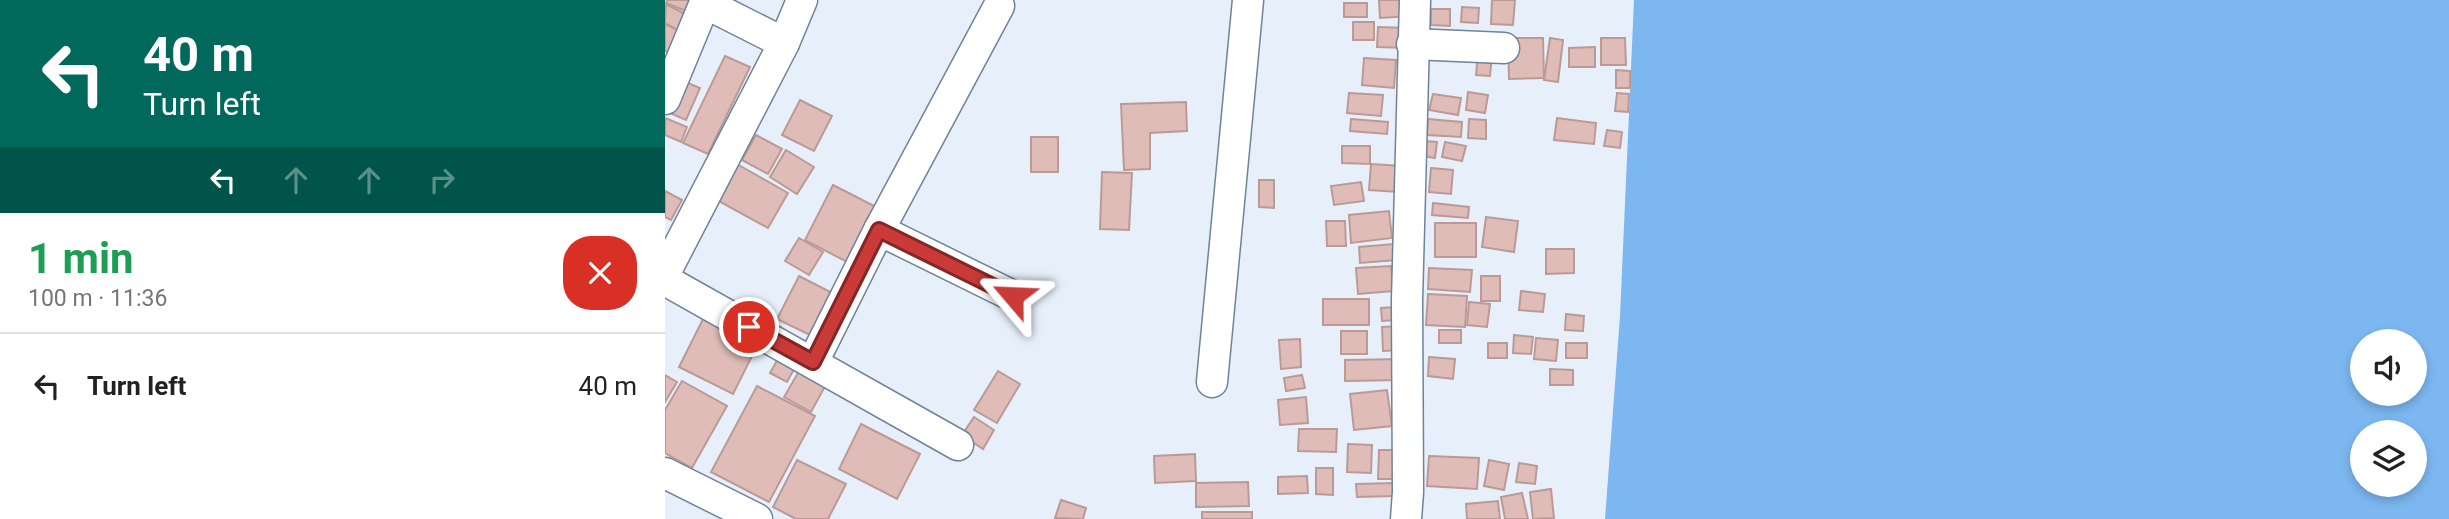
<!DOCTYPE html>
<html lang="en">
<head>
<meta charset="utf-8">
<style>
  :root { --surface:#fff; --page:#f2f2f2; --text:#222; --muted:#767676; --line:#e0e0e0 }
  body { margin:0; font-family:Roboto,sans-serif; background:var(--page); color:var(--text); height:100vh; display:flex; flex-direction:column; font-size:26px; white-space:nowrap }
  * { box-sizing:border-box; margin:0 }
  p { font-size:23px; color:var(--muted) }
  .icon { flex:none; width:38px; height:38px; fill:none; stroke:currentColor; stroke-width:2; stroke-linecap:round; stroke-linejoin:round }
  .map { position:relative; flex:1; overflow:hidden }
  .details { display:flex; flex-direction:column; background:var(--surface); width:665px }
  .details>* { flex:none }
  .top-card { background:#00695c; color:#fff; overflow:hidden }
  .controls { position:absolute; left:1685px; top:329px; display:grid; gap:14px }
  .controls a { display:grid; place-items:center; width:77px; height:77px; border-radius:50%; background:var(--surface); box-shadow:0 4px 10px #0003; font-size:35px }
  .pin { position:absolute; display:grid; place-items:center; width:60px; height:60px; color:#fff; margin:-30px; border:4px solid #fff; border-radius:50%; box-shadow:0 2px 7px #0007 }
  .me { position:absolute; width:77px; margin:-38px; rotate:296deg; stroke-linejoin:round; filter:drop-shadow(0 0 5px #0008) }
  .turn { display:flex; align-items:center; gap:24px; height:147px; padding:0 28px; font-size:32px }
  .turn .icon { width:91px; height:91px; stroke-width:2.5 }
  .turn b { display:block; font-size:49px; line-height:60px }
  .lanes { display:flex; align-items:center; height:66px; padding:0 28px; background:#0003; justify-content:center; gap:35px; direction:ltr }
  .lanes .off { opacity:.35 }
  .round { display:grid; place-items:center; flex:none; width:74px; height:74px; border-radius:28px; background:var(--page) }
  .summary { display:flex; align-items:center; justify-content:space-between; height:119px; padding:0 28px }
  h1 { font-size:42px; font-weight:700; line-height:52px; color:#1e9e55 }
  ul { padding:0; list-style:none }
  li { display:flex; align-items:center; gap:21px; height:105px; padding:0 28px; border-top:2px solid var(--line) }
  li div { flex:1 }
  li b { display:block; font-size:26px }
  li em { font-style:normal }
  main { display:flex; flex:1; min-height:0 }
  .map>svg:first-child { display:block }
</style>
</head>
<body>
<main>
<section class="details">
<div class="top-card">
<div class="turn"><svg class="icon" aria-label="left" viewBox="0 0 24 24"><path d="M17 20v-9H6M10 6l-5 5 5 5"/></svg><div><b>40 m</b>Turn left</div></div>
<div class="lanes"><svg class="icon" aria-label="left" viewBox="0 0 24 24"><path d="M17 20v-9H6M10 6l-5 5 5 5"/></svg><svg class="icon off" aria-label="ahead" viewBox="0 0 24 24"><path d="M12 20V5M6 11l6-6 6 6"/></svg><svg class="icon off" aria-label="ahead" viewBox="0 0 24 24"><path d="M12 20V5M6 11l6-6 6 6"/></svg><svg class="icon off" aria-label="right" viewBox="0 0 24 24"><path d="M7 20v-9h11M14 6l5 5-5 5"/></svg></div>
</div>
<div class="summary"><div><h1>1 min</h1><p>100 m · 11:36</p></div><a class="round" style="background:#d93025;color:#fff"><svg class="icon" aria-label="close" viewBox="0 0 24 24"><path d="M6 6l12 12M18 6L6 18"/></svg></a></div>
<ul>
<li><svg class="icon" aria-label="left" viewBox="0 0 24 24"><path d="M17 20v-9H6M10 6l-5 5 5 5"/></svg><div><b>Turn left</b></div><em>40 m</em></li>
</ul>
</section>
<div class="map">
<svg width="1784" height="519" viewBox="0 0 1784 519">
  <rect width="100%" height="100%" fill="#e7f0fa"/>
  <!-- water -->
  <path fill="#7cb7f0" fill-rule="evenodd" d="M969,0H1784V519H940L955,316ZM1698,341H1750V394H1698ZM1698,432H1750V485H1698Z"/>
  <!-- building -->
  <g fill="#dfbcb8" stroke="#bb9a96" stroke-width="2">
    <path d="M2,0H31L26,13L1,3Z"/>
    <path d="M714,0H745L746,16L715,18Z"/>
    <path d="M827,0H850L848,25L826,24Z"/>
    <rect x="679" y="3" width="23" height="14"/>
    <path d="M1,4L26,17L18,33L0,23Z"/>
    <path d="M797,7L814,8L813,23L796,22Z"/>
    <path d="M766,9H785V26L766,25Z"/>
    <rect x="688" y="22" width="21" height="18"/>
    <path d="M0,24L20,34L9,55L0,51Z"/>
    <path d="M713,27L742,28L741,48L712,47Z"/>
    <path d="M843,38H878L879,78L844,79Z"/>
    <path d="M885,38L898,40L893,82L879,80Z"/>
    <path d="M936,38H960L961,65H936Z"/>
    <path d="M930,47V67H904V48Z"/>
    <path d="M813,53L827,54L825,76L811,75Z"/>
    <path d="M60,56L85,67L43,154L18,143Z"/>
    <path d="M699,58L731,60L729,88L697,85Z"/>
    <path d="M951,70L965,71V88H951Z"/>
    <path d="M11,78L35,88L21,120L0,111Z"/>
    <path d="M803,92L823,95L820,113L801,110Z"/>
    <path d="M684,93L718,95L716,116L682,113Z"/>
    <path d="M952,93L964,94L963,112L950,111Z"/>
    <path d="M768,94L796,98L793,115L764,110Z"/>
    <path d="M135,100L167,116L149,151L117,135Z"/>
    <path d="M521,102L522,131L485,133V169L459,170L456,104Z"/>
    <path d="M0,118L22,127L16,142L0,135Z"/>
    <path d="M892,118L931,123L929,144L889,140Z"/>
    <path d="M686,119L723,122L722,134L685,131Z"/>
    <path d="M763,119L797,122L796,137L762,135Z"/>
    <path d="M804,119L821,120V139L803,138Z"/>
    <path d="M942,130L957,132L955,148L939,146Z"/>
    <path d="M91,135L117,149L103,174L77,160Z"/>
    <rect x="366" y="137" width="27" height="35"/>
    <path d="M760,141L772,142L770,158L758,156Z"/>
    <path d="M780,142L801,146L797,161L777,157Z"/>
    <path d="M677,146H705V164L677,163Z"/>
    <path d="M121,150L149,167L132,194L105,177Z"/>
    <path d="M72,164L123,193L103,228L52,200Z"/>
    <path d="M706,164L737,166L734,192L704,190Z"/>
    <path d="M766,168L788,170L786,194L764,192Z"/>
    <path d="M437,172L467,173L464,230L435,229Z"/>
    <path d="M594,180H609V208L594,207Z"/>
    <path d="M696,182L699,201L669,205L666,186Z"/>
    <path d="M168,185L213,208L184,263L140,240Z"/>
    <path d="M0,191L17,200L6,220L0,217Z"/>
    <path d="M768,203L804,207L803,218L767,215Z"/>
    <path d="M724,211L727,238L686,243L684,215Z"/>
    <path d="M821,217L853,221L849,252L817,247Z"/>
    <path d="M661,221H680L681,246H662Z"/>
    <rect x="770" y="223" width="41" height="34"/>
    <path d="M134,238L158,252L144,275L120,261Z"/>
    <path d="M729,244L731,260L695,263L694,247Z"/>
    <path d="M881,249H909V273L881,274Z"/>
    <path d="M726,266L728,291L693,294L691,268Z"/>
    <path d="M764,268L807,270L805,292L763,289Z"/>
    <path d="M134,276L173,296L151,338L112,319Z"/>
    <rect x="816" y="276" width="19" height="25"/>
    <path d="M856,291L880,294L878,312L854,310Z"/>
    <path d="M763,294L802,296L800,327L761,325Z"/>
    <rect x="658" y="299" width="46" height="26"/>
    <path d="M804,302L825,304L822,327L802,325Z"/>
    <path d="M731,307L732,320L717,321L716,308Z"/>
    <path d="M41,313L95,340L68,394L14,367Z"/>
    <path d="M901,314L919,316L918,331L900,330Z"/>
    <path d="M734,326L735,350L718,351L717,327Z"/>
    <rect x="774" y="330" width="22" height="13"/>
    <rect x="676" y="331" width="26" height="23"/>
    <path d="M849,335L868,337L866,354L848,353Z"/>
    <path d="M871,338L893,340L891,361L869,359Z"/>
    <path d="M635,339L636,367L616,369L614,340Z"/>
    <rect x="823" y="343" width="19" height="15"/>
    <rect x="901" y="343" width="21" height="15"/>
    <path d="M115,355L132,364L122,382L105,373Z"/>
    <path d="M764,357L790,359L788,379L763,376Z"/>
    <path d="M739,359V380L680,381V360Z"/>
    <path d="M137,366L163,381L146,412L119,397Z"/>
    <path d="M885,369L908,370V385H885Z"/>
    <path d="M333,371L355,384L332,423L309,410Z"/>
    <path d="M0,375L12,382L0,402Z"/>
    <path d="M637,375L640,388L621,391L619,378Z"/>
    <path d="M17,381L62,406L27,468L0,453V410Z"/>
    <path d="M92,386L150,416L104,502L46,472Z"/>
    <path d="M722,390L727,426L689,430L685,394Z"/>
    <path d="M641,397L643,423L615,425L613,400Z"/>
    <path d="M309,417L329,430L318,449L297,435Z"/>
    <path d="M196,424L255,454L232,499L174,469Z"/>
    <path d="M634,429H672L671,452L633,451Z"/>
    <path d="M683,444L707,445L706,473L682,472Z"/>
    <path d="M714,450H733V479H713Z"/>
    <path d="M530,454L531,481L490,483L489,456Z"/>
    <path d="M764,456L814,458L812,489L762,486Z"/>
    <path d="M132,460L181,484L163,519H131L108,507Z"/>
    <path d="M824,460L844,464L839,490L819,486Z"/>
    <path d="M854,463L872,466L870,484L851,482Z"/>
    <path d="M651,468H668V495L651,494Z"/>
    <path d="M642,476L643,493L613,494V477Z"/>
    <path d="M583,482L584,506L531,507V483Z"/>
    <path d="M729,483V496L692,497L691,484Z"/>
    <path d="M886,489L889,518L868,519L865,492Z"/>
    <path d="M857,493L863,519H840L836,497Z"/>
    <path d="M396,500L421,508L418,519L390,518Z"/>
    <path d="M833,501L835,519H802L801,504Z"/>
    <rect x="537" y="512" width="50" height="7"/>
  </g>
  <g fill="none" stroke-linecap="round" stroke-linejoin="round">
    <defs>
      <g id="minor">
        <path d="M40,3L119,43"/>
        <path d="M747,44L839,48"/>
        <path d="M0,99L41,0"/>
        <path d="M214,230L334,6"/>
        <path d="M0,273L119,43L137,0"/>
        <path d="M0,280L293,445"/>
        <path d="M148,362L214,230L348,296"/>
        <path d="M547,382L583,0"/>
        <path d="M0,473L92,519"/>
        <path d="M741,519L743,492L742,301L750,0"/>
      </g>
    </defs>
    <!-- minor casing -->
    <use href="#minor" stroke="#6e8398" stroke-width="33"/>
    <!-- minor -->
    <use href="#minor" stroke="#fff" stroke-width="30"/>
  </g>
  <g fill="none" stroke-linecap="round" stroke-linejoin="round">
    <defs>
      <path id="route" d="M84,327L148,362L214,230L348,296"/>
    </defs>
    <!-- route casing -->
    <use href="#route" stroke="#832625" stroke-width="18"/>
    <!-- route -->
    <use href="#route" stroke="#c93a39" stroke-width="12"/>
  </g>
</svg>
<div class="controls">
<a><svg class="icon" aria-label="sound" viewBox="0 0 24 24"><path d="M4 9h4l5-4v14l-5-4H4zM17 9q2 3 0 6"/></svg></a>
<a><svg class="icon" aria-label="layers" viewBox="0 0 24 24"><path d="M12 4l9 5-9 5-9-5zM3 14l9 5 9-5"/></svg></a>
</div>
<div class="pin" style="left:84px;top:327px;background:#d93025"><svg class="icon" aria-label="arrive" viewBox="0 0 24 24"><path d="M6 21V4h12l-3 4 3 4H6"/></svg></div>
<svg class="me" style="left:348px;top:296px" viewBox="-20 -20 40 40"><path d="M0-17L14 15 0 8-14 15z" fill="#c93a39" stroke="#fff" stroke-width="4"/></svg>
</div>
</main>
</body>
</html>
